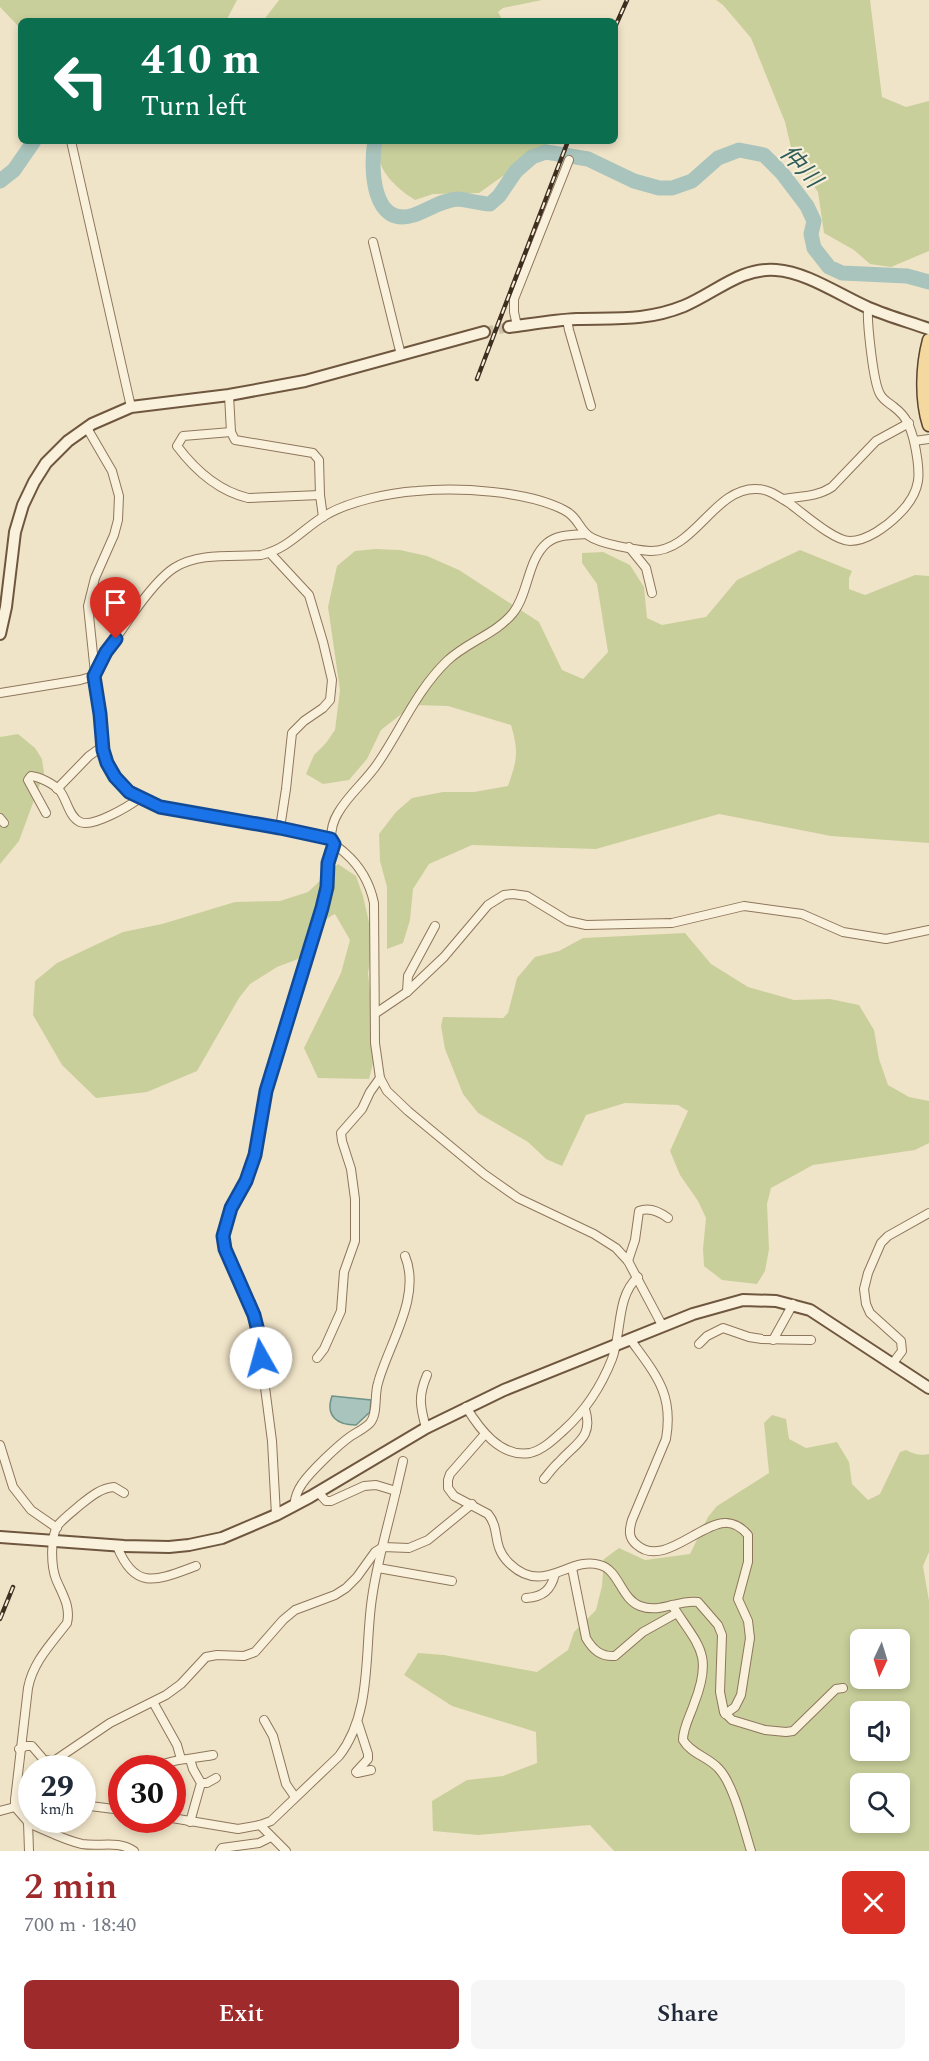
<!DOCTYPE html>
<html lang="en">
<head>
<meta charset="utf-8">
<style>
  :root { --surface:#fff; --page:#f6f6f7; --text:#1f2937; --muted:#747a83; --accent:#9e2a2b }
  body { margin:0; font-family:Spectral,"Noto Sans JP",serif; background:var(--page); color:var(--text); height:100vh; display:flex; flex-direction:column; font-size:22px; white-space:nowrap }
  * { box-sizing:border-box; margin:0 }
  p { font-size:20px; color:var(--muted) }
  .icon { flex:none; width:33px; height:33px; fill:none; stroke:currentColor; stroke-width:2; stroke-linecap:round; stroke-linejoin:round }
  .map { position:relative; height:1851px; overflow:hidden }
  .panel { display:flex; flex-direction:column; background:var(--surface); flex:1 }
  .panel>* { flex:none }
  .hud { position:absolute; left:18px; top:18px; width:600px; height:126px; border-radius:9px; box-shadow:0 3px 9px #0003; background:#0b6e4f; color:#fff; overflow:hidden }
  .needle { width:39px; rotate:184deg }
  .controls { position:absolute; left:850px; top:1629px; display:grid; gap:12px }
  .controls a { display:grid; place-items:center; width:60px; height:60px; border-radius:9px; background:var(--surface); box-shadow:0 3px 9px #0003; font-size:30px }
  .speed { position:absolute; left:18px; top:1755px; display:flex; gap:12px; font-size:30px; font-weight:700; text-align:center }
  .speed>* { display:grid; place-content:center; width:78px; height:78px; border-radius:50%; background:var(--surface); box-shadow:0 3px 9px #0003; line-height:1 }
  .speed small { font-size:15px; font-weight:400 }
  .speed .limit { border:9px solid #d22; background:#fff; color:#111 }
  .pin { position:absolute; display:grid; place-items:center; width:51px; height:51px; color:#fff; margin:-62px -26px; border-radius:50% 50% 50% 0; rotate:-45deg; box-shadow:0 0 6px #0007 }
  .pin .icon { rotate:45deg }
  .me { position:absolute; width:66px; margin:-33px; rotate:353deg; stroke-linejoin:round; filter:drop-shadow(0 0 4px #0008) }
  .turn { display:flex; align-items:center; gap:21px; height:126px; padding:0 24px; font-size:27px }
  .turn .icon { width:78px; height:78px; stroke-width:2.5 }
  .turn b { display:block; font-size:42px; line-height:51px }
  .round { display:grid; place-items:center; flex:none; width:63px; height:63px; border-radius:9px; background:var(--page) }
  .headline { display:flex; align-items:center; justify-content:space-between; height:102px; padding:0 24px }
  h1 { font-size:36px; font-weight:600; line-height:45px; color:var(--accent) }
  .primary-button { display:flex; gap:12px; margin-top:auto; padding:12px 24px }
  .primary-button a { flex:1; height:69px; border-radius:9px; background:var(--accent); color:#fff; font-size:24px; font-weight:600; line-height:69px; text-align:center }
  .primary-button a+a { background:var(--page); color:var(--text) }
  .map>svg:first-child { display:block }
</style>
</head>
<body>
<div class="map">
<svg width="929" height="1851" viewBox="0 0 929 1851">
  <rect width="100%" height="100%" fill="#f0e4c8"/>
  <!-- green -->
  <g fill="#c9cf9b" fill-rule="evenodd">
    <path d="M0,0H237L226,21H21V29L0,7Z"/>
    <path d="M279,0H542L503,8L498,12L503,21H263Z"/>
    <path d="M716,0H870L882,97L906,107L929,101V251L891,267L870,264L854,250L824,233L818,192L793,156L785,122L751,38L723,5Z"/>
    <path d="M378,141H552L479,193L433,194L415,200C394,187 374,168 378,141Z"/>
    <path d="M375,549L400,550L427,556L459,570L539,622L562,670L583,679L608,652L597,584L582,563V553L603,552L630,565L644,587L647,618L662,625L706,617L737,580L800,550L852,571L849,578V589L865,595L915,575L929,576V843L831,836L719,814L596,849L472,845L429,864L413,889L410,920L403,943L387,949V887L380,861L379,834L396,812L412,798L443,792H474L508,786C517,760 519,752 511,725L448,706L413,705L381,730L367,759L349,780L323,784L306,774L314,755L326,743L335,730L340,690L328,607L337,566L355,551Z"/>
    <path d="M18,734L35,748L42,759L44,773L19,841L0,864V737Z"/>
    <path d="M338,864L356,876L363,896L371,931L372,950L368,973L373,1020V1063L369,1079L318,1078L304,1048L341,973L350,940L335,914C316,923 308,940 298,959L277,967L250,984L239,998L197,1071L147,1092L96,1098L62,1065L33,1015L35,981L57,963L123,932L162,924L235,902L280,901L308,892Z"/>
    <path d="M685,933L711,964L748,987L794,1000L830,999L859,1005L874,1030L879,1059L888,1085L909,1097L929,1101V1143L915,1150L813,1165L771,1188L767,1204L769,1249L765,1271L757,1284L722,1280L704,1266L703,1249L706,1218L698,1201L680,1175L670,1151L688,1111L678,1105L625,1103L586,1115L562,1166L546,1159L528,1142L478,1113L463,1094L445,1049L441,1026L443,1017L503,1018L508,1013L517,978L535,957L559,951L583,938Z"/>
    <path d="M772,1415L786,1419L789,1439L806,1448L837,1442L849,1462L852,1484L868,1500L880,1494L900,1452L906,1450C914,1454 920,1456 929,1454V1552L923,1566L929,1601V1851H614L590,1825L478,1835L433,1831L432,1801L467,1780L503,1776L537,1763L536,1732L452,1706L404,1675L418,1653L444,1655L537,1672L568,1650L574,1632L596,1610L602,1586L604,1559L619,1548L645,1560L690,1554L708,1517L717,1506L769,1473L764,1423ZM861,1640H900V1678H861ZM861,1712H900V1750H861ZM861,1784H900V1822H861Z"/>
  </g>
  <!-- water -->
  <path fill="#a9c4bc" stroke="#6f938a" stroke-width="1.5" d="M332,1396L371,1400L370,1412L356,1425C337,1425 325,1416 332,1396Z"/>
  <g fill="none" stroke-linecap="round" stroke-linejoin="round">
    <!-- river -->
    <g stroke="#a9c4bc" stroke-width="15">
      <path d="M375,141C370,167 372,229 414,215C429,210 441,200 458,199C464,199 480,204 490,204L499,196L516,171L532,157L546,152L588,159L634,181L659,188H672L692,181L718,158L739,150L764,155L782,173L807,206L814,221L811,234L814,248L829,267L842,273L907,276L929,282"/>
      <path d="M0,181L14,170L34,141"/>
    </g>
    <!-- secondary-tunnel -->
    <path stroke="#ccc0a6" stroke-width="10" stroke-dasharray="10 5" stroke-linecap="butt" d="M484,332L509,327"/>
    <defs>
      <g id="street">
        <path d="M71,141L131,407"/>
        <path d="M373,242L401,355"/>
        <path d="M868,308C867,322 873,382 880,394C883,400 889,403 894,407C907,417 910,426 914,441L929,439"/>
        <path d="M567,320L569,330L591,406"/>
        <path d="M517,326L514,312V299L569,160"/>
        <path d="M229,395L231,432L235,440L313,453L319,460L320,495L323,517"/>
        <path d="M87,428L112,471L119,496L118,520L114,535L95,578L88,606L103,750C108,766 116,782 130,792C159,814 210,816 245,822C274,827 302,833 331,839C334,846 340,848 345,853C360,866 370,884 374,903L375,1043L380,1078L387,1091L408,1111L484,1174L518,1198L594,1234L616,1248L628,1261L662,1325"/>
        <path d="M231,432L183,436L177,446C195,470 219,491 248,498L320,495"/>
        <path d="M783,499C800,496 817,497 832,487L876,441L909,423"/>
        <path d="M629,547L646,568L652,593"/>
        <path d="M270,553L309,595L323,642L332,680L330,700L323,708L304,721L292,733L286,789L280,828"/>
        <path d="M0,693L80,680L94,676C108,649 149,584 174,568C199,552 234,557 261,555C290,548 302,529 326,515C350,501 389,493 417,491C459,487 527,491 564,510C578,517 579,529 589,536C600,544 636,550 650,551C695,552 714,487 757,489C769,489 779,497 789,503C803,513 834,541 850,541C867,541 887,526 898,515C923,491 921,473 914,441"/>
        <path d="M57,789L89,756L103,746"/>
        <path d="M46,813L28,780L31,776C40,777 54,784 60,791C67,800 69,817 80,822C93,828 129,806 140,798"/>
        <path d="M0,818L4,823"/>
        <path d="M331,839C331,830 333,821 338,813C348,795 366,781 378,763C401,729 417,690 447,661C467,642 496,634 513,613C529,593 527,560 547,543C558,534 573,535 586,534"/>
        <path d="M407,992L408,976L435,926"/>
        <path d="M376,1013L407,992L444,957L488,905L504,895L513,894L527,896L568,921L586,925L672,923L744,906L802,914L843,932L886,939L929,930"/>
        <path d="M628,1261L635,1240L639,1211C649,1207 660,1212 668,1218"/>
        <path d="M630,1339C655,1374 674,1393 666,1439L632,1520C629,1530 628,1538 637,1545C662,1567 698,1525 724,1523C733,1522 742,1528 748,1535V1562L738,1599L748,1621L750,1638L741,1695L735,1707L725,1714"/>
        <path d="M773,1340L793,1304"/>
        <path d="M699,1344L707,1336L723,1328L749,1337L762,1339L811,1340"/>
        <path d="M317,1358L324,1349L341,1311L344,1272L355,1241V1199L351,1169L342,1141L341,1133L362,1109L370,1092L380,1078"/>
        <path d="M893,1363L902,1351L901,1341L870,1313L866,1304L864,1289L868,1273L881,1243L888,1236L929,1213"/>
        <path d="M466,1407C479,1428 500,1458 530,1453C543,1450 554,1439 564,1430C586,1410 601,1387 612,1359C622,1333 616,1296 638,1277"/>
        <path d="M426,1428C420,1406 418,1396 427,1375"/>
        <path d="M485,1434L450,1474L448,1480V1488L454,1496L488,1514C501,1530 491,1545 509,1563C544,1597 569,1555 600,1565C619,1570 621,1599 640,1606C660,1614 679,1599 698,1602L718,1625L722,1635L720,1692L724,1712L732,1720L765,1730L786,1732L793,1731L836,1689L843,1688"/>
        <path d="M0,1445L13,1487L31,1510L57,1528"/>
        <path d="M544,1479C549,1473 554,1466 560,1461C576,1443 594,1437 585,1409"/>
        <path d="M396,1491L403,1461"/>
        <path d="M294,1506C295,1498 297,1491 302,1484C310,1472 338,1445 351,1436C357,1432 364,1429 370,1423C378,1414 374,1395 378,1383C388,1345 422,1297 405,1256"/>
        <path d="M276,1515L272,1441L257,1326L254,1315L225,1249L223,1236L231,1208L246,1181L255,1155L266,1091L322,908L327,887L328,863L334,845"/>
        <path d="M117,1546C135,1592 158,1580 196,1566"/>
        <path d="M378,1568L452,1581"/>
        <path d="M572,1568L586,1638C593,1650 601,1657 615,1656L643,1632L677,1613"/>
        <path d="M526,1598C543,1597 551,1590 555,1574"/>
        <path d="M672,1605C698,1646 714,1653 694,1704C690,1716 683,1728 683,1740C691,1754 709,1757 719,1769C734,1785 744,1829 751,1851"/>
        <path d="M153,1702L177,1745L181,1759"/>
        <path d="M264,1720L273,1736L286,1784L295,1797"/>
        <path d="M358,1723L368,1754V1759L356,1772L357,1773L371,1770"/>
        <path d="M19,1749L26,1746H32L44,1760L54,1761L110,1723L166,1695L181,1684L206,1657L217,1655L244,1656L255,1652L283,1620L295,1610L335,1595L346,1588L357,1577L375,1552L383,1547L409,1548L428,1540L472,1504"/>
        <path d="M152,1768C172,1759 192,1759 213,1755"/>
        <path d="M201,1783H207L216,1778"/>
        <path d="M82,1805L122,1810"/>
        <path d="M0,1811L15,1807L32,1806"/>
        <path d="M172,1818L238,1829L260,1825L271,1821L339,1756C373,1712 364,1651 372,1598C377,1562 388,1526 396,1491L376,1485L364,1486L331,1501H326L318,1492"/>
        <path d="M190,1822L201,1783L193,1769L190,1759"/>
        <path d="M28,1823C46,1830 63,1840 82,1844C101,1847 117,1840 134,1851"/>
        <path d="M260,1825L286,1851"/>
        <path d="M29,1851L28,1822L15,1807V1800L28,1688C33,1662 51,1644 67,1623C71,1606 62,1594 56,1579C51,1566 50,1537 58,1525C64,1518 72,1512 79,1506C89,1498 100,1488 114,1487L124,1493"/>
        <path d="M220,1851L222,1848L259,1843L271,1837"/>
      </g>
      <g id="secondary">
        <path d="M509,327C532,324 554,320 577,319C616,318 647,321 684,306C715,293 741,267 776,270C807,272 841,296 869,308C888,316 909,322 929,329"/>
        <path d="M0,634L6,607L15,532L23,505L34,482L46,463L68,441L92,424L131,407L229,395L305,381L484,332"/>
        <path d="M0,1537L124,1546L169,1547L189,1545L222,1538L276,1515L310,1497L426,1428L504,1390L693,1314L743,1300L776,1301L810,1310L929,1388"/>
      </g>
      <path id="primary" d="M929,340C922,366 921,400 929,425"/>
    </defs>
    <!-- street casing -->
    <use href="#street" stroke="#8d765c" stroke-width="10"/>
    <!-- secondary casing -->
    <use href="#secondary" stroke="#6f573f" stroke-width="14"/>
    <!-- primary casing -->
    <use href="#primary" stroke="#5b4430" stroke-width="15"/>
    <!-- street -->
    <use href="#street" stroke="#faf1dc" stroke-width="8"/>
    <!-- secondary -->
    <use href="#secondary" stroke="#faf1dc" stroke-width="10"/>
    <!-- primary -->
    <use href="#primary" stroke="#f3d9a0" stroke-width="12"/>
    <defs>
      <g id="rail">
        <path d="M615,27L627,0"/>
        <path d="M477,379L568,141"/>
        <path d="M0,1619L13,1587"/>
      </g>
    </defs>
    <!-- rail casing -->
    <use href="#rail" stroke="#3d2e20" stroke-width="4.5"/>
    <!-- rail -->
    <use href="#rail" stroke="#f7eed8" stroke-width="2" stroke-dasharray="7" stroke-linecap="butt"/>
  </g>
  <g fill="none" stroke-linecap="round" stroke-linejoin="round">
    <defs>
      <path id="route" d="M116,639L106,652L94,676L100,714L103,750L107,763L115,777L129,792L160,807L280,828L331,839L334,844L328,863L327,887L322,908L266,1091L255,1155L246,1181L231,1208L223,1236L225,1249L254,1315L259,1335L261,1358"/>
    </defs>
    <!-- route casing -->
    <use href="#route" stroke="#114b97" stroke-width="15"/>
    <!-- route -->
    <use href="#route" stroke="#1a73e8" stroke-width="10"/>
  </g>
  <g text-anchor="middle" stroke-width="4.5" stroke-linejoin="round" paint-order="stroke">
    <!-- water labels -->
    <g font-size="24" font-style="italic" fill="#2f5d5a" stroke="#f7eed8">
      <text transform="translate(801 166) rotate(48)" y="8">仲川</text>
    </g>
  </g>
</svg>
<div class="controls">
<a><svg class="needle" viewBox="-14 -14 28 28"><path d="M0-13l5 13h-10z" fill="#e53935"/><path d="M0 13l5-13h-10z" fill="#747a83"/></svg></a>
<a><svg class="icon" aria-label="sound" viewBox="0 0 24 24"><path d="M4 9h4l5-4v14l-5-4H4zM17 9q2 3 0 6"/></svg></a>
<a><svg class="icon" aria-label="search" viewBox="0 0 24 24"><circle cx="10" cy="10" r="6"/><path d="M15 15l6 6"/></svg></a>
</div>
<div class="speed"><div>29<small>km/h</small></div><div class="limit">30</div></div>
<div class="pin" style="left:116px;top:639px;background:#d93025"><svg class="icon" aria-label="arrive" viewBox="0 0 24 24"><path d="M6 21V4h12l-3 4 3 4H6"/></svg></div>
<svg class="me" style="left:261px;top:1358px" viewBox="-20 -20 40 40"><circle r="19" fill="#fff"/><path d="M0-13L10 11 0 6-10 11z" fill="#1a73e8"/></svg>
<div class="hud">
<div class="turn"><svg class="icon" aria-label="left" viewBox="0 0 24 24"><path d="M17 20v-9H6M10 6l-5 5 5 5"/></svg><div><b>410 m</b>Turn left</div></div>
</div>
</div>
<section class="panel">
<div class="headline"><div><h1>2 min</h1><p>700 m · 18:40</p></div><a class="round" style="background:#d93025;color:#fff"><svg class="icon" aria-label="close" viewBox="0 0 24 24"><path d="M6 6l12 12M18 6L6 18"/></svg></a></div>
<div class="primary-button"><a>Exit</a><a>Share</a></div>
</section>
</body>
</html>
